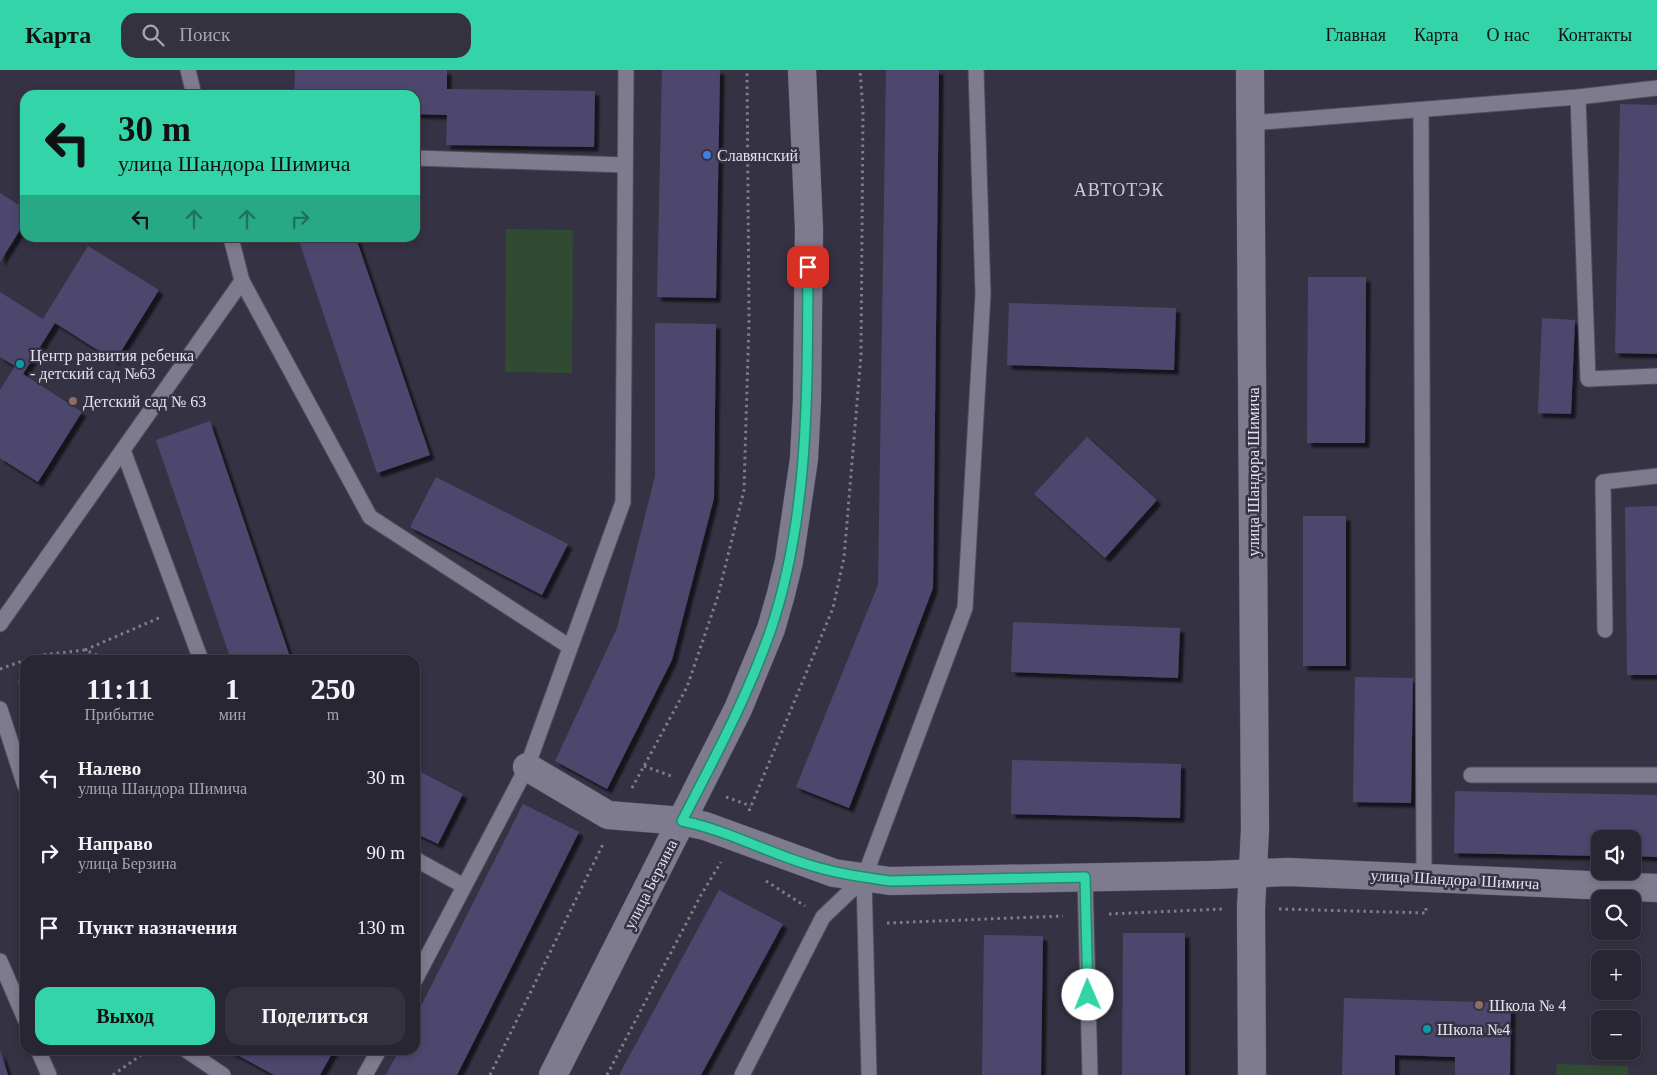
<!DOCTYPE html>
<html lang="ru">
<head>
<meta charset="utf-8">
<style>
  :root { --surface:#282632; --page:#34323e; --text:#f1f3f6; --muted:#a5a5ac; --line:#44434d; --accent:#33d4a8 }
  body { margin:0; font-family:Georgia,serif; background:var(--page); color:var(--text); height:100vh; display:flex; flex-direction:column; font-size:19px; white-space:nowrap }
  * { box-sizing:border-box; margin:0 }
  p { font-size:16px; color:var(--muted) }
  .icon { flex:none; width:28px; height:28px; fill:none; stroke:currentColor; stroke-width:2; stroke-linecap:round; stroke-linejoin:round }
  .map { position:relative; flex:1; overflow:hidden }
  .panel { position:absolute; left:20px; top:585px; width:400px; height:400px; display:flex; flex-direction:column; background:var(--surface); border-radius:15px; box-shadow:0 2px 8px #0003,0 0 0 1px var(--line) }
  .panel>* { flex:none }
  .top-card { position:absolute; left:20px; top:20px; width:400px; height:152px; border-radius:15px; box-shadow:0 2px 8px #0003,0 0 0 1px var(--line); background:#33d4a8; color:#111; overflow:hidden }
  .buttons { position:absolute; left:1591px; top:760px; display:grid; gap:10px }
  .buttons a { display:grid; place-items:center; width:50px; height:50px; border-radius:10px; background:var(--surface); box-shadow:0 2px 8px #0003,0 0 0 1px var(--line); font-size:25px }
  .pin { position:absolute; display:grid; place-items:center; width:42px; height:42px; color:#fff; margin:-21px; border-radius:10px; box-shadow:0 2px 8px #0006 }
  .me { position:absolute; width:55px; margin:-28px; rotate:359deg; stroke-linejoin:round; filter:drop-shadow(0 0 4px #0008) }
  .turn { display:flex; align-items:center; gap:18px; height:105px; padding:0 15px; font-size:22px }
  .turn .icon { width:65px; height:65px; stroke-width:2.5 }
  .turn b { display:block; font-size:35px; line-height:42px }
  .lanes { display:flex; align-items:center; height:48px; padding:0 15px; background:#0003; justify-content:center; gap:25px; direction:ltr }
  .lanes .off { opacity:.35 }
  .eta { display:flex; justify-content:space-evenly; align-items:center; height:85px; text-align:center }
  .eta b { font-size:30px; font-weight:800; line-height:35px }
  .action { display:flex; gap:10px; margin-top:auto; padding:10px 15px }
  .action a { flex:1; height:58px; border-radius:15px; background:var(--accent); color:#111; font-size:20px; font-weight:800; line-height:58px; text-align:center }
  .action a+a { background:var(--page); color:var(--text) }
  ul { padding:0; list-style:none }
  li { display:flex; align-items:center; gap:15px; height:75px; padding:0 15px }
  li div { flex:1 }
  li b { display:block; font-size:19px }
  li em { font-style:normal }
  header { display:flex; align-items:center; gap:30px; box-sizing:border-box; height:70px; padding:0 25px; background:var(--accent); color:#111 }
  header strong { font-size:24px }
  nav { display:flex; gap:28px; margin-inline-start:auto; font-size:18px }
  .search { width:350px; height:45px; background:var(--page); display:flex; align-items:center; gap:12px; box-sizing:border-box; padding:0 18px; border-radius:15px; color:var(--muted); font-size:19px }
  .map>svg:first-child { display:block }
</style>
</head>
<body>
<header>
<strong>Карта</strong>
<div class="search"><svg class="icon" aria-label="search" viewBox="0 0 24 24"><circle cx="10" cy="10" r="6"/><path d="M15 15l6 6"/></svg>Поиск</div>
<nav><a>Главная</a><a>Карта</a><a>О нас</a><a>Контакты</a></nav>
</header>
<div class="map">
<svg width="1657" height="1005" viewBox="0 0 1657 1005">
  <defs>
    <filter id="shadow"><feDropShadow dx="4.5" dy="4.5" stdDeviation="1" flood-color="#0009"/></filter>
  </defs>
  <rect width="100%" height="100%" fill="#353243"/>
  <!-- green -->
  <g fill="#304b32">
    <path d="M506,159L573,160L572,303L505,302Z"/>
    <path d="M1557,994L1628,996V1005H1556Z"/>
  </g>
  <!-- building -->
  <g fill="#4e476e" filter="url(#shadow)">
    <path d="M295,0H447V19L595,21L594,77L446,75L447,45L415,44V25H294Z"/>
    <path d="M662,0H720L716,228L657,227Z"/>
    <path d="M886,0H939L933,518L849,738L796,717L878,515Z"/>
    <path d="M1620,34L1657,35V284L1615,283Z"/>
    <path d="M0,123L25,139V152L0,192Z"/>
    <path d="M298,168H356L430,385L377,403Z"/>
    <path d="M88,176L159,220L115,291L55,253L23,304L82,342L38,412L0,388V320L15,296L0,287V222L43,249Z"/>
    <path d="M1308,207H1366L1365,373H1307Z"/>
    <path d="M1009,233L1176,238L1174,300L1007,295Z"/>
    <path d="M1542,248L1575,250L1571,344L1538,343Z"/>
    <path d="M655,253L716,254L714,428L672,590L607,719L555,691L617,558L655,406Z"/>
    <path d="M210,351L291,590H231L156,370Z"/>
    <path d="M1087,367L1157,430L1105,488L1034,424Z"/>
    <path d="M436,407L568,474L542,525L410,457Z"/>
    <path d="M1657,436V605H1627L1625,437Z"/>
    <rect x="1303" y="446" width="43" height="150"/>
    <path d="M1013,552L1180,558L1178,608L1011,602Z"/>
    <path d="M1355,607L1413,608L1411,733L1353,732Z"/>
    <path d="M25,609V634H24L18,610Z"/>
    <path d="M1012,690L1181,694L1180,748L1011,744Z"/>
    <path d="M415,699L463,724L438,774L415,763Z"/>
    <path d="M1455,721L1657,725V787L1632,786V769H1600V786L1454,783Z"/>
    <path d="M523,734L579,762L510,900L457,1005H386L399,980H415V948Z"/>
    <path d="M719,820L783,854L701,1005H619Z"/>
    <path d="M1123,863H1185V1005H1122Z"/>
    <path d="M984,865L1043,866L1041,1005H982Z"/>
    <path d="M1344,928L1511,933L1510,1005H1455V987L1395,985V1005H1342Z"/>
    <path d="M0,980L8,1005H0Z"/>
    <path d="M228,980H334L320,1005H274Z"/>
  </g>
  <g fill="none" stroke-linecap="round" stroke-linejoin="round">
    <defs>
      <g id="service">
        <path d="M188,0L194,25"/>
        <path d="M1578,27L1588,309L1657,306"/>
        <path d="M1421,40L1424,807"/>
        <path d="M1251,53L1578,27L1657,18"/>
        <path d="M415,88L625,95"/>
        <path d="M242,211L370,447L570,577"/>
        <path d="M123,380L201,590"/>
        <path d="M0,554L242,211L231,168"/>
        <path d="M1605,560L1603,412L1657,406"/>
        <path d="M0,639L25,716"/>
        <path d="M1471,705H1657"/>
        <path d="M415,789L464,816"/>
        <path d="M1085,807L1090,1005"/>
        <path d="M0,891L25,949"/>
        <path d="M415,910L527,697L623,432L626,0"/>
        <path d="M38,980L49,1005"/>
        <path d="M186,980L223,1005"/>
        <path d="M365,1005L379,980"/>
        <path d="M742,1005L823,847L864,808"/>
        <path d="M869,1005L864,808L965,538L983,224L976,0"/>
      </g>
      <g id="minor">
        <path d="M1250,0L1255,759L1251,838L1252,1005"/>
        <path d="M527,697L608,745L682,751L705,756L834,803L890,811L1211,805L1288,802L1657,818"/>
      </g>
      <path id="tertiary" d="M553,1005L738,639L771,559L781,524L789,491L804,389L807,331L809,159L802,0"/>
    </defs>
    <!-- service casing -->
    <use href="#service" stroke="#514e5c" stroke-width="17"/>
    <!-- minor casing -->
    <use href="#minor" stroke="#514e5c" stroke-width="29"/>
    <!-- tertiary casing -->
    <use href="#tertiary" stroke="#514e5c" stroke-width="29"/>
    <!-- path -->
    <g stroke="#7f7d8b" stroke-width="3" stroke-dasharray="2.5 4" stroke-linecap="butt">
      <path d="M85,580L161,547"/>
      <path d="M25,590L41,585L85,580L109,590"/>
      <path d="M0,599L25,590"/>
      <path d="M644,696L671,706"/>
      <path d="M632,718L687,617L718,526L744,420L749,251L747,0"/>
      <path d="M726,727L751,736"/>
      <path d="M749,741L833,538L844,488L861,285L863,41L860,0"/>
      <path d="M766,811L805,836"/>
      <path d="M1279,839L1426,843V836"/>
      <path d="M1109,844L1223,839"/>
      <path d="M887,853L1063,846"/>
      <path d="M113,1005L148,980"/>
      <path d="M490,1005L604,772"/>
      <path d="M607,1005L701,825L721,792"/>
    </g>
    <!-- service -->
    <use href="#service" stroke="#7e7b8f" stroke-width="15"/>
    <!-- minor -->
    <use href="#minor" stroke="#7e7b8f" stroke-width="28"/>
    <!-- tertiary -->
    <use href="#tertiary" stroke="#7e7b8f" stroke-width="28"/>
  </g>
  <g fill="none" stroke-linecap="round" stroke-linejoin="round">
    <defs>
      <path id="route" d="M808,197C807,318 810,443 771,559C748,626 714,689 682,751C726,760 764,781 806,794C834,803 861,807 890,811L1085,807L1088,925"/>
    </defs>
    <!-- route casing -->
    <use href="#route" stroke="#218a6d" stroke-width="12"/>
    <!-- route -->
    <use href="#route" stroke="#33d4a8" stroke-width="9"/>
  </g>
  <!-- markers -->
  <circle fill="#3f7fe0" stroke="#353243" stroke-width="2" cx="707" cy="85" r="5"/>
  <g fill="#0f9aa8" stroke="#353243" stroke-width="2">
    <circle cx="20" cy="294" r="5"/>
    <circle cx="1427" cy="959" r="5"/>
  </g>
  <g fill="#8d6e63" stroke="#353243" stroke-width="2">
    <circle cx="73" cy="331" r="5"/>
    <circle cx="1479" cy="935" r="5"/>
  </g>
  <g text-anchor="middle" stroke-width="5" stroke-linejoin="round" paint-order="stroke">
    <!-- poi labels -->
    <g font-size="16" fill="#e4e3ee" stroke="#353243" text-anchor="start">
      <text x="717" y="91">Славянский</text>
      <text x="30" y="291">Центр развития ребенка<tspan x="30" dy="18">- детский сад №63</tspan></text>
      <text x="83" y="337">Детский сад № 63</text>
      <text x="1489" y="941">Школа № 4</text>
      <text x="1437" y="965">Школа №4</text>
    </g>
    <!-- street labels -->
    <g font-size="16" fill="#e4e3ee" stroke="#353243">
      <text transform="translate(1253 402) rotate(-90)" y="6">улица Шандора Шимича</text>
      <text transform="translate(1455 809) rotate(3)" y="6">улица Шандора Шимича</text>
      <text transform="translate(650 814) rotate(-63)" y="6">улица Берзина</text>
    </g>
    <!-- neighbourhood labels -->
    <g font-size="18" letter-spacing="1" fill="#cac8dd" stroke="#353243">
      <text x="1119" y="126">АВТОТЭК</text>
    </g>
  </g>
</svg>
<div class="buttons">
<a><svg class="icon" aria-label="sound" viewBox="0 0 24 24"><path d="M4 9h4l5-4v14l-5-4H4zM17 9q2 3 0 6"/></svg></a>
<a><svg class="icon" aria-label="search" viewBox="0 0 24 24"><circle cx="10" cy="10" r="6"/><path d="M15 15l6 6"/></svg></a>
<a>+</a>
<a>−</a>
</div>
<div class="pin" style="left:808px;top:197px;background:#d93025"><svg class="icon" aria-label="arrive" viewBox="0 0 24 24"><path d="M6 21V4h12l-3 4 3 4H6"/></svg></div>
<svg class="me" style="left:1088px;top:925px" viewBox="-20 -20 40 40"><circle r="19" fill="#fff"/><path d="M0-13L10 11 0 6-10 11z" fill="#33d4a8"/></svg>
<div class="top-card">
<div class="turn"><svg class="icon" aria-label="left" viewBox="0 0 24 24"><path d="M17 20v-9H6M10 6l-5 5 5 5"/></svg><div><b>30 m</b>улица Шандора Шимича</div></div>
<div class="lanes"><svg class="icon" aria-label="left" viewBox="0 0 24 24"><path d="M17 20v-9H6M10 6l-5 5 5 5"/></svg><svg class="icon off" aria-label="ahead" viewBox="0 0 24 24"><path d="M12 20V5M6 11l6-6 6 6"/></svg><svg class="icon off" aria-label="ahead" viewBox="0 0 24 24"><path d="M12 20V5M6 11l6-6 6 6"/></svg><svg class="icon off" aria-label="right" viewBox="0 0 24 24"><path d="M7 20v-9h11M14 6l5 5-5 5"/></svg></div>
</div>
<section class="panel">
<div class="eta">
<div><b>11:11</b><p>Прибытие</p></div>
<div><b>1</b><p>мин</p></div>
<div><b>250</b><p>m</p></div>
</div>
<ul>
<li><svg class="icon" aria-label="left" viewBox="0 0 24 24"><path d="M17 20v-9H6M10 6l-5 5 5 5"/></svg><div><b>Налево</b><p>улица Шандора Шимича</p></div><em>30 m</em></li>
<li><svg class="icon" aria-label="right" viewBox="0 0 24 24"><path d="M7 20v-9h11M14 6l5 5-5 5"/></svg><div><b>Направо</b><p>улица Берзина</p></div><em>90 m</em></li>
<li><svg class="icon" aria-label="arrive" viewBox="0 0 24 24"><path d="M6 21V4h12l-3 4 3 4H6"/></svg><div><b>Пункт назначения</b></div><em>130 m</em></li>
</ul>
<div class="action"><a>Выход</a><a>Поделиться</a></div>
</section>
</div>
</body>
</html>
